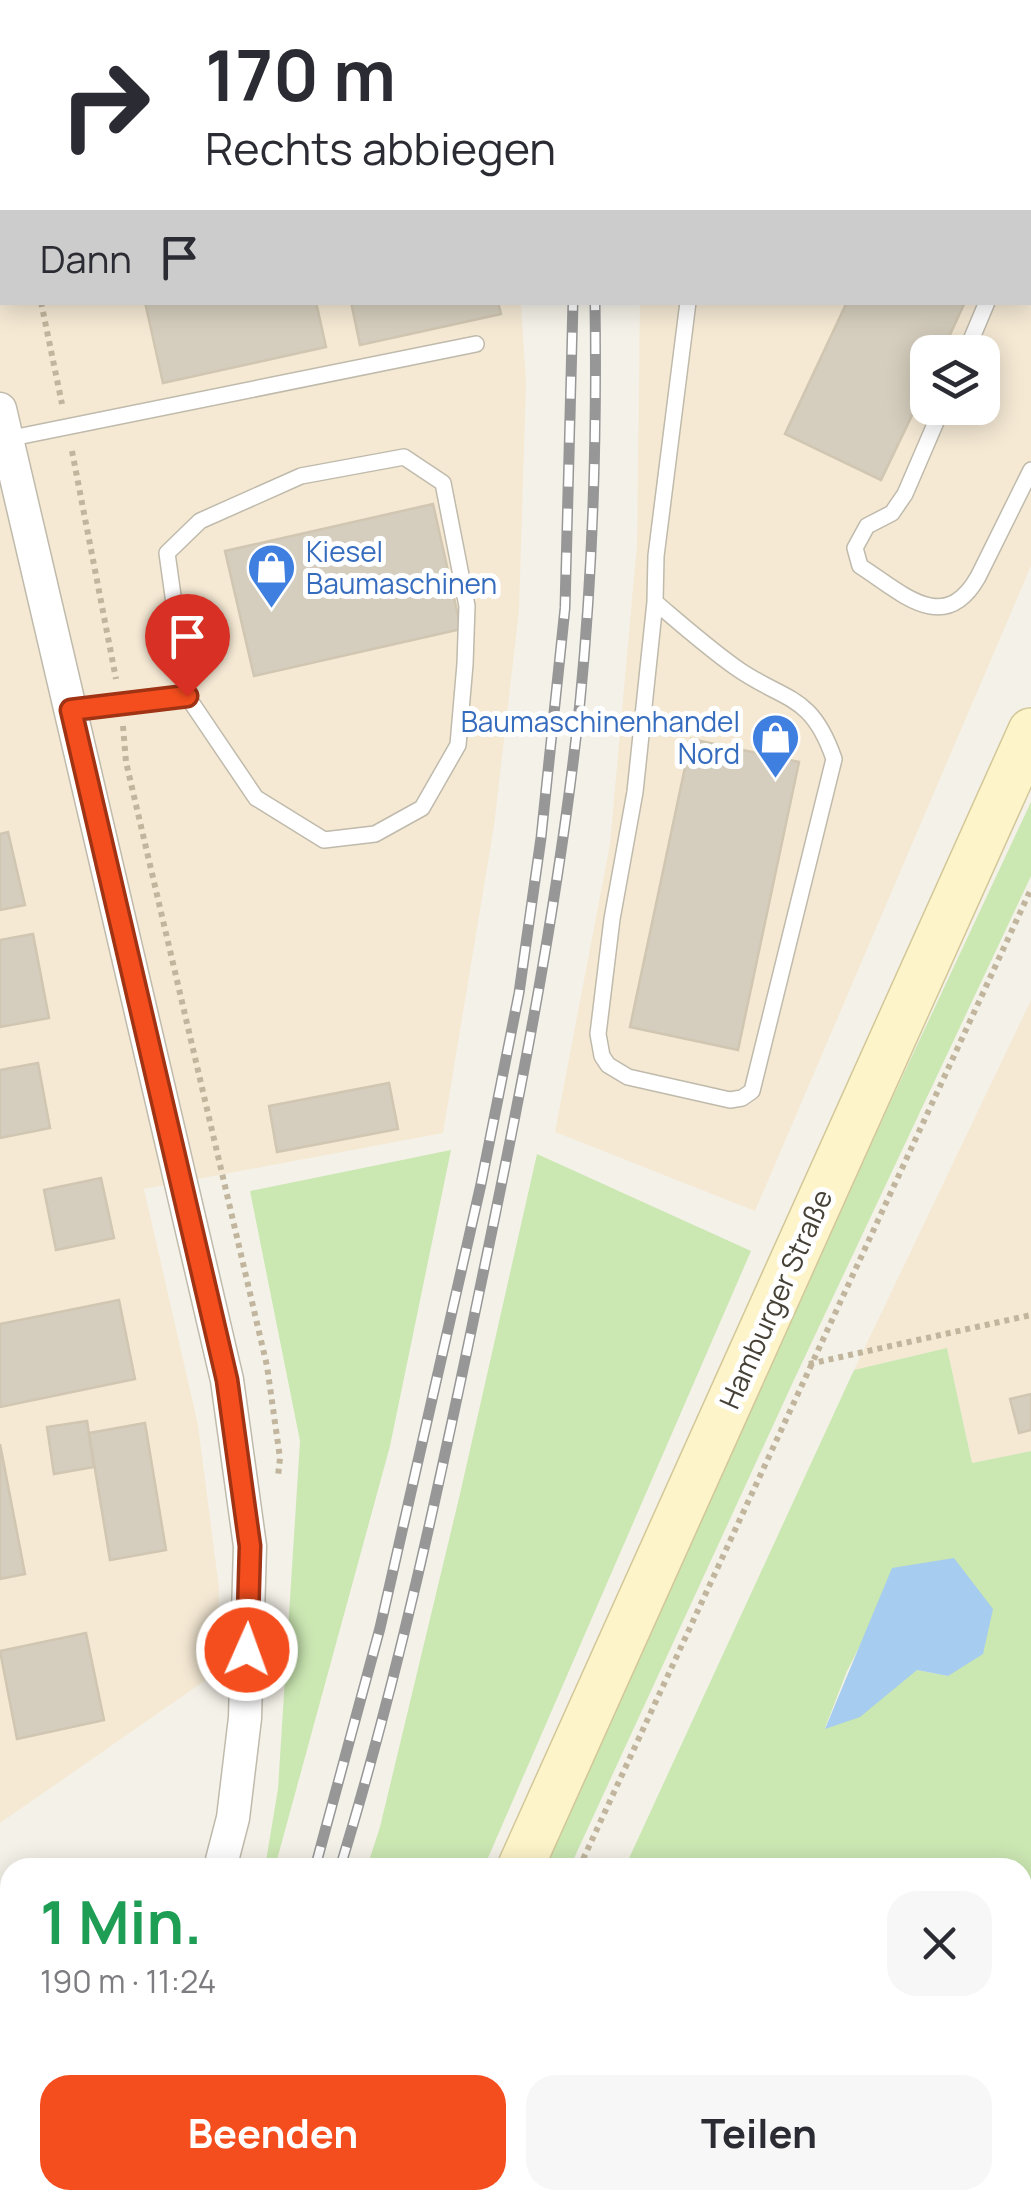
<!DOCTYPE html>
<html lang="de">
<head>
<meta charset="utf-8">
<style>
  :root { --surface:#fff; --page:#f7f7f7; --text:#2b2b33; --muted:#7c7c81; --accent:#f54e1e }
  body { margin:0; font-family:Manrope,sans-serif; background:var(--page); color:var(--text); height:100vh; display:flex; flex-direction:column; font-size:38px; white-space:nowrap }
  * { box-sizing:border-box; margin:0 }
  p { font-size:32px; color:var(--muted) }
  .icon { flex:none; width:55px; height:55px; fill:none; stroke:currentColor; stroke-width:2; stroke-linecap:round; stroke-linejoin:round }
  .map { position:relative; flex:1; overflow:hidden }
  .drawer { position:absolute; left:0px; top:1858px; width:1032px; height:352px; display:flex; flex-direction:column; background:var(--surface); border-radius:30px 30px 0 0; box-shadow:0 5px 25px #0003 }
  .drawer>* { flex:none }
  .banner { position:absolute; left:0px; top:0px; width:1032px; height:305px; box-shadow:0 5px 25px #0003; background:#fff; color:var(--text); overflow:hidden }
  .controls { position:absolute; left:910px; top:335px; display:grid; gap:20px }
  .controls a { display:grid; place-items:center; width:90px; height:90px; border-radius:20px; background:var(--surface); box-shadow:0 5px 25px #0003; font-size:50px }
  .pin { position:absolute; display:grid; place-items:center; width:85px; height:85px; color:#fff; margin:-102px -42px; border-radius:50% 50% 50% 0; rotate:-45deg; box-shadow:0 0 10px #0007 }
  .pin .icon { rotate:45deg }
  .me { position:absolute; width:110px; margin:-55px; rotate:2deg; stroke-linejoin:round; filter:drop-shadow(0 0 8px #0008) }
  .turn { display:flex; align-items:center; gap:35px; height:210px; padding:0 40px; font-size:45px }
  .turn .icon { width:130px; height:130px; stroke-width:2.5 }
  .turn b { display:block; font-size:70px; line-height:85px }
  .then { display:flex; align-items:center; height:95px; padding:0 40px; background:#0003; gap:20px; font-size:38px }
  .round { display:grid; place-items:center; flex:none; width:105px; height:105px; border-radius:30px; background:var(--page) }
  .headline { display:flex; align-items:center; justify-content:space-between; height:170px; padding:0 40px }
  h1 { font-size:60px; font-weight:700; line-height:75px; color:#1e9e55 }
  .primary-button { display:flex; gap:20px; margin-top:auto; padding:20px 40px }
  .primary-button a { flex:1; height:115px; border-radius:30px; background:var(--accent); color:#fff; font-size:40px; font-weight:700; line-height:115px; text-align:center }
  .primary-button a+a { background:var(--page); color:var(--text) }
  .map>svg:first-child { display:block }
</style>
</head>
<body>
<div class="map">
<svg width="1031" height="2208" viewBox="0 0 1031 2208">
  <rect width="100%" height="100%" fill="#f4f1e8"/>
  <!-- commercial -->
  <g fill="#f5e9d4" fill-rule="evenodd">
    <path d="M0,0H500V2H2V302L521,303L526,383L519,611L494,826L443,1133L144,1189L198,1425L219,1588L216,1673L0,1823Z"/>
    <path d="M630,0H1031V566L755,1211L555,1132L610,844L637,544L640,303L1030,302V2ZM928,352H982V408H928Z"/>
    <path d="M1031,1000V1451L972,1463L947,1348L854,1370Z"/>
  </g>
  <!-- green -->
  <g fill="#cbe7b2" fill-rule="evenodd">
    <path d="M1031,802V876L793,1382L570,1867L544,1868L890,1103Z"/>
    <path d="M451,1150L390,1446L275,1867H265L278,1789L300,1441L250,1191Z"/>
    <path d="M537,1154L751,1251L484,1867H367L380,1827L460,1494Z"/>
    <path d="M947,1348L972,1463L1031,1451V2208H429L433,2200H1022V1868L625,1867L854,1370ZM870,1626L948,1676L917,1670L825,1728L847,1671Z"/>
    <path d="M251,2200H336L332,2208H247Z"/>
  </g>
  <!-- water -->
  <path fill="#a6ccef" d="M954,1558L993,1609L983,1654L948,1676L917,1670L860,1717L825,1729L892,1568Z"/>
  <!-- building -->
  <g fill="#d5cebe" stroke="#d0c6b1" stroke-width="2.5">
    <path d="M193,0H332L190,2Z"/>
    <path d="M145,302H316L326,347L163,383Z"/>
    <path d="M351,302H498L501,314L360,345Z"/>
    <path d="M847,302H965L942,352H928V382L881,480L785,434Z"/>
    <path d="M433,504L461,629L254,676L225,551Z"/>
    <path d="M691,739L799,762L738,1050L630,1027Z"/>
    <path d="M8,832L25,905L0,910V834Z"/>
    <path d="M33,934L49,1018L0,1027V940Z"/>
    <path d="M38,1063L50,1128L0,1138V1070Z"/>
    <path d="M389,1083L398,1129L277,1152L269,1106Z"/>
    <path d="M101,1178L114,1238L56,1250L44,1190Z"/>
    <path d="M119,1300L135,1379L0,1407V1324Z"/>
    <path d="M1031,1394V1430L1019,1433L1010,1399Z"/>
    <path d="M87,1421L94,1467L54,1474L47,1427Z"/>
    <path d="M145,1423L166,1550L110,1560L89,1433Z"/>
    <path d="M0,1444L25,1574L0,1579Z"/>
    <path d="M86,1633L104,1720L17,1739L0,1651Z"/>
  </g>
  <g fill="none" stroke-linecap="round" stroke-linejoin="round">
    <defs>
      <g id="lane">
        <path d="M371,2L373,0"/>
        <path d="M1030,85L1031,84"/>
        <path d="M1030,204L1031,201"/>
        <path d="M1030,253L1031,254"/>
        <path d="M0,260L2,259"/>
        <path d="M966,352L987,302"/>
        <path d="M942,408L905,494L892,513L867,526L855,548L860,566C901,592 944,637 978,577L1031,470"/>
        <path d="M7,439L476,344"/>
        <path d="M655,602C681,624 707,647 735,667C784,702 811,692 834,759L752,1091L742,1098L730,1100L628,1077L608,1065L602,1056L598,1034L612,919L635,792L655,602L656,556L688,302"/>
        <path d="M71,710L187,696L256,798L324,840L375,834L422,808L458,745L465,664L467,606L443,483L404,457L301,476L200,521L167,553L187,696"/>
      </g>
      <g id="street">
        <path d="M1030,179L1031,180"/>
        <path d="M0,409L227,1380L250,1546L245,1718L233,1818L220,1868"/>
        <path d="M101,2208L104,2200"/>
      </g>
      <g id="secondary">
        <path d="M32,2L36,0"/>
        <path d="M0,22L2,20"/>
        <path d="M520,1868L1031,731"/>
        <path d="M366,2208L369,2200"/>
      </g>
    </defs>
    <!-- lane casing -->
    <use href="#lane" stroke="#bfbaab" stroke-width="18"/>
    <!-- street casing -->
    <use href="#street" stroke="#bfbaab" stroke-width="35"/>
    <!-- secondary casing -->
    <use href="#secondary" stroke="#d3c799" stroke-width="48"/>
    <!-- path -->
    <g stroke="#c1b69d" stroke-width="6" stroke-dasharray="5 5" stroke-linecap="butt">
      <path d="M0,106L2,118"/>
      <path d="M41,302L62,404"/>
      <path d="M72,451L116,679"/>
      <path d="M123,726L126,762L267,1366L280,1458L278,1476"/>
      <path d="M809,1364L1031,1315"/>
      <path d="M579,1868L1031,889"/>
      <path d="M1022,1897L1031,1894"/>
      <path d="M421,2208L424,2200"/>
    </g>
    <!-- lane -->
    <use href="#lane" stroke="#fff" stroke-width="15"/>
    <!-- street -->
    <use href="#street" stroke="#fff" stroke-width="32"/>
    <!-- secondary -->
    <use href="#secondary" stroke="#fdf4c9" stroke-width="45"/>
    <defs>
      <g id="rail">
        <path d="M561,0V2"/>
        <path d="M585,0V2"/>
        <path d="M315,1868L380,1628L481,1184L519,993L541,838L565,608L573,302"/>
        <path d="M340,1868C398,1679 439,1486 479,1293C520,1097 559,901 580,702C593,570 597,435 595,302"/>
        <path d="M192,2208L196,2200"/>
        <path d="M217,2208L220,2200"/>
      </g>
    </defs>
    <!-- rail casing -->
    <use href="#rail" stroke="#979797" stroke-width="11"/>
    <!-- rail -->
    <use href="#rail" stroke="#fff" stroke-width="8" stroke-dasharray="22" stroke-linecap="butt"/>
  </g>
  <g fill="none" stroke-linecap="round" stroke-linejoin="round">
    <defs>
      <path id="route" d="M187,696L71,710L227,1380L250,1546L247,1650"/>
    </defs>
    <!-- route casing -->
    <use href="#route" stroke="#9f3314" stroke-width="25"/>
    <!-- route -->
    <use href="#route" stroke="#f54e1e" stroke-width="18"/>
  </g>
  <!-- icons -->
  <defs>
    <symbol id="shop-pin" viewBox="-11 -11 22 30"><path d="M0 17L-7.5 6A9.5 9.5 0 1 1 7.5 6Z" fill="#3f7fe0" stroke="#fff"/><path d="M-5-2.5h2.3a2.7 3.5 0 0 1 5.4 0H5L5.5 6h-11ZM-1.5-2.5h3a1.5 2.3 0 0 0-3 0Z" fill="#fff"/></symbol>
  </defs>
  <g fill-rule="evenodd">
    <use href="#shop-pin" x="244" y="540" width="55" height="75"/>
    <use href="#shop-pin" x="748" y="710" width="55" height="75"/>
  </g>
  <g text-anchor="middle" stroke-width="10" stroke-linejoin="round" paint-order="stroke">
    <!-- shop labels -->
    <g font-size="28" fill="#366cbe" stroke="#fff" text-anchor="start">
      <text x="306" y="562">Kiesel<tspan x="306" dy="32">Baumaschinen</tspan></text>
      <text x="740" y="732" text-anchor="end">Baumaschinenhandel<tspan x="740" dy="32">Nord</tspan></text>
    </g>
    <!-- street labels -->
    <g font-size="28" fill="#474237" stroke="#fff">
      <text transform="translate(776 1299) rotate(-66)" y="10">Hamburger Straße</text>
    </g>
  </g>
</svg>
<div class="controls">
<a><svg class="icon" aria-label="layers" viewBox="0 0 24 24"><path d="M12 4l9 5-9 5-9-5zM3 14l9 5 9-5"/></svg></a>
</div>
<div class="pin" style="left:187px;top:696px;background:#d93025"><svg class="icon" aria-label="arrive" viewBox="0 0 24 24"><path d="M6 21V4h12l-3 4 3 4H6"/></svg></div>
<svg class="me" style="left:247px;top:1650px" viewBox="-20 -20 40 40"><circle r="17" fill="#f54e1e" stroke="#fff" stroke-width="3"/><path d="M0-11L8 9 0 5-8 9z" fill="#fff"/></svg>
<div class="banner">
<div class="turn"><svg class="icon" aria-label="right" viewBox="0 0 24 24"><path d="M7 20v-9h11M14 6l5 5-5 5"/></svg><div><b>170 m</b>Rechts abbiegen</div></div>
<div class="then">Dann<svg class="icon" aria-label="arrive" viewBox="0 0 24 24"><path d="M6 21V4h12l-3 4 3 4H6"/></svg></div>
</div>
<section class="drawer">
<div class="headline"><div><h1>1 Min.</h1><p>190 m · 11:24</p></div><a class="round"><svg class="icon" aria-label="close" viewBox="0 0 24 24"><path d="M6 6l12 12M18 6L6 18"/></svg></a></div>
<div class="primary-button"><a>Beenden</a><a>Teilen</a></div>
</section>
</div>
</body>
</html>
